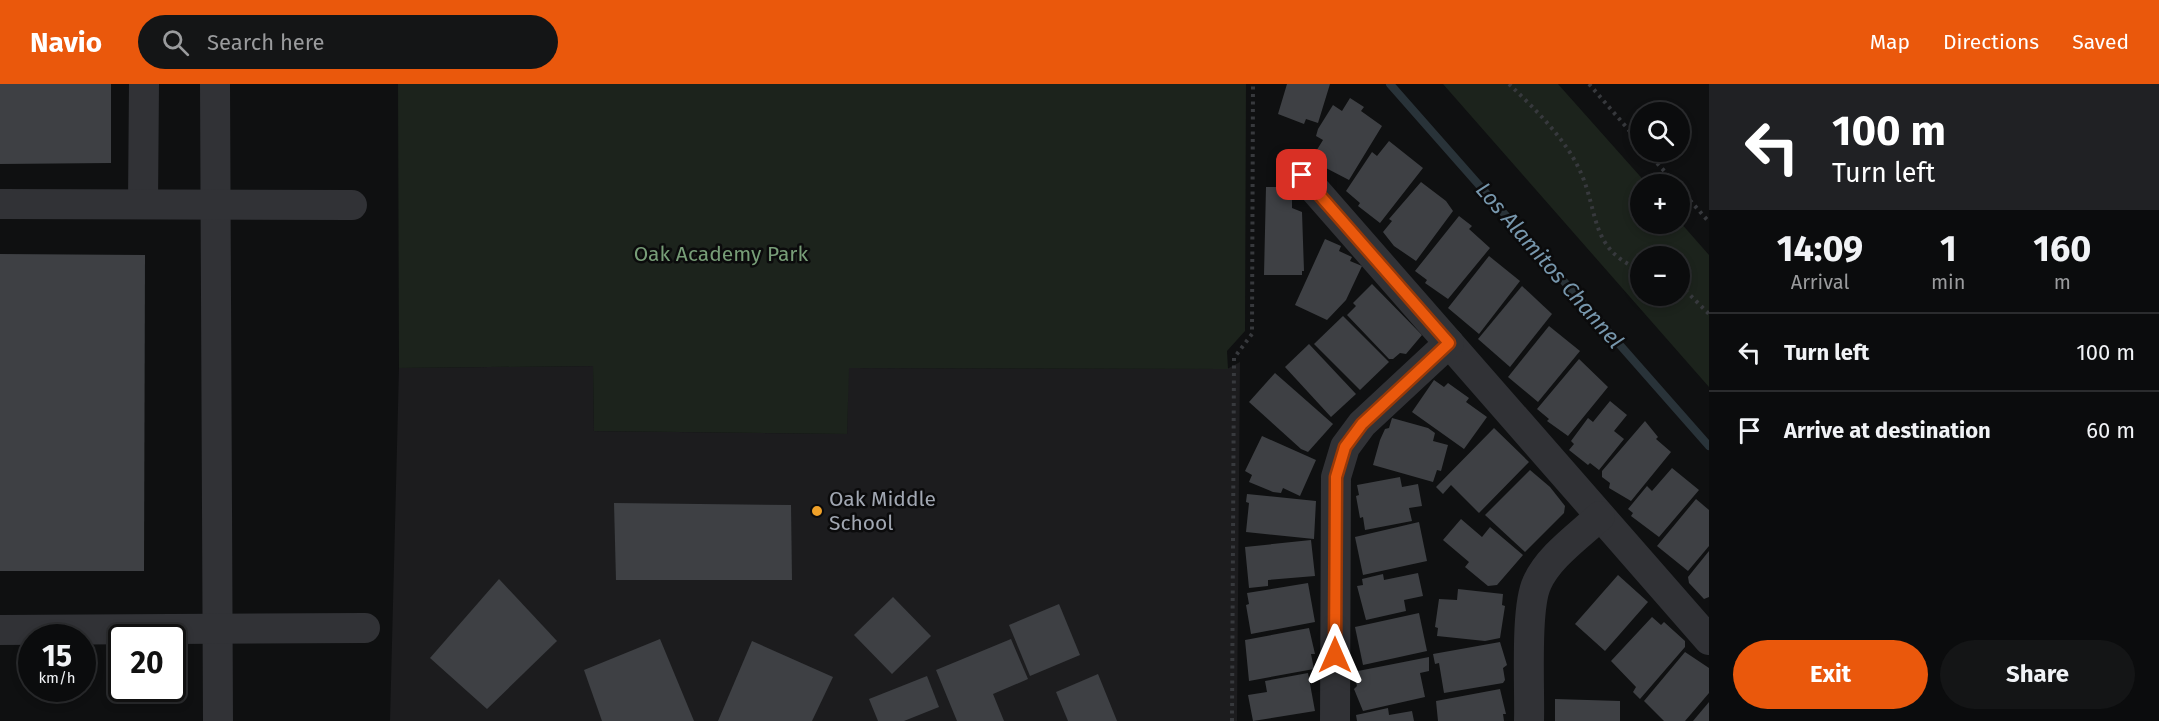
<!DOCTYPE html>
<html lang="en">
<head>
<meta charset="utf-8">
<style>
  :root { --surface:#0b0c0d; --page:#141516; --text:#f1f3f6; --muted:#9a9b9d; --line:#2b2c2e; --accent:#ea580c }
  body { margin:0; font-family:"Fira Sans",sans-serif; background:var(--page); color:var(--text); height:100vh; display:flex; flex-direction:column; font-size:22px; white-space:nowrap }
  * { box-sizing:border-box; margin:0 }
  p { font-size:20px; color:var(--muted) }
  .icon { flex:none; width:33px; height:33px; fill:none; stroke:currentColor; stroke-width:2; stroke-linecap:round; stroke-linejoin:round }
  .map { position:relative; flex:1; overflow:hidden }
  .panel { display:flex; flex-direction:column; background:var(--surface); width:450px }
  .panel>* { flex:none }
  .guide { background:#202124; color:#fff; overflow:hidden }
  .fabs { position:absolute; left:1630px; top:18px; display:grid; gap:12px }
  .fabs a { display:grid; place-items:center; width:60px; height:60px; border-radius:50%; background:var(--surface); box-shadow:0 3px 9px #0003,0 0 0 2px var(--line); font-size:30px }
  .speed { position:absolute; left:18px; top:540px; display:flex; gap:12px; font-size:30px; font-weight:700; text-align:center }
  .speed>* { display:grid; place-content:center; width:78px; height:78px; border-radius:50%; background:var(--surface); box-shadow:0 3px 9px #0003,0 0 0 2px var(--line); line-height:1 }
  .speed small { font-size:15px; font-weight:400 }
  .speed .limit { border:3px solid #111; border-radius:9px; background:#fff; color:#111 }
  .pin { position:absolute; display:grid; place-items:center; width:51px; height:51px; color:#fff; margin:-26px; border-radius:12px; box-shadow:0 3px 9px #0006 }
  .me { position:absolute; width:66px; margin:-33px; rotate:0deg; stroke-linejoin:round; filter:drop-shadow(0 0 4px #0008) }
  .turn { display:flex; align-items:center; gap:21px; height:126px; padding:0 24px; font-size:27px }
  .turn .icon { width:78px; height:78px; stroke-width:2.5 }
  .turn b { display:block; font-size:42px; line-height:51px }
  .eta { display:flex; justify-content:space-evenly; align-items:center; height:102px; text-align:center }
  .eta b { font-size:36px; font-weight:700; line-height:42px }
  .primary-button { display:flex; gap:12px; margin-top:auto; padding:12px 24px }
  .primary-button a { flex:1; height:69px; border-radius:36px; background:var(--accent); color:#fff; font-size:24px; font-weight:700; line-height:69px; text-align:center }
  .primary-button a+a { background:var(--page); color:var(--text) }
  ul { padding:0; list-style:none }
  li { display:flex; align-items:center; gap:18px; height:78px; padding:0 24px; border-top:2px solid var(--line) }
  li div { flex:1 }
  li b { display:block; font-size:22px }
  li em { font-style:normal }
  header { display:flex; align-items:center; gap:36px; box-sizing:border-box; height:84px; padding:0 30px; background:var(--accent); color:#fff }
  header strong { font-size:28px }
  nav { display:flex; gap:33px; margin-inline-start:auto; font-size:21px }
  .search { width:420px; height:54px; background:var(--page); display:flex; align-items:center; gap:15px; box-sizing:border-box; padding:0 21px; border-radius:33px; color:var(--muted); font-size:22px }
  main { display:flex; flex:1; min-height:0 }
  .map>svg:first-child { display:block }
</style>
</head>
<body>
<header>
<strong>Navio</strong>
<div class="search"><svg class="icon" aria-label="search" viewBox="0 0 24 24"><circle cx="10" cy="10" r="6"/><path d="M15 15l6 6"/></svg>Search here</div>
<nav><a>Map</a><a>Directions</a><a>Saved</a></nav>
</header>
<main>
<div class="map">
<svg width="1709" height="637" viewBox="0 0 1709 637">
  <rect width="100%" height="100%" fill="#0f1011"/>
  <!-- built -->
  <path fill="#1c1c1e" d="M1240,278L1237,637H390L399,284L593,282L594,347L847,350L848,284L1227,285Z"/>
  <!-- green -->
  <g fill="#1c231c" fill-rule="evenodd">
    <path d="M398,0H1246L1245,247L1227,267L1228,285L849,284L847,350L594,347L593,282L399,284Z"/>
    <path d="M1443,0H1558L1647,100H1641V140L1680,138L1709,171V303ZM1680,172V212H1641V172Z"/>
  </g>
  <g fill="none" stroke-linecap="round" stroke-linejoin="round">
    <!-- stream -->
    <path stroke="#293339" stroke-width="8" d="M1390,0L1709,362"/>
  </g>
  <!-- building -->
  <g fill="#3e4044">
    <path d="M0,0H111V79L0,80Z"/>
    <path d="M1287,0H1330L1318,39L1306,35L1304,40L1278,30Z"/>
    <path d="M1350,14L1364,23L1361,27L1382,42L1349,96L1324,83L1327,79L1315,69L1323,56L1316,52L1318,45L1333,21L1342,27Z"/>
    <path d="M1389,57L1423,84L1380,139L1358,122L1360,119L1346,107L1372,68L1377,72Z"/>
    <path d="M1421,98L1446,117L1453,127L1416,177L1394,162L1383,148L1392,137L1389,135Z"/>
    <path d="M1266,103H1292V124L1302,128L1304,187H1302V191H1264Z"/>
    <path d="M1459,132L1472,142L1469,145L1490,164L1448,215L1425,199L1427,196L1415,187Z"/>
    <path d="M1325,155L1341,162L1339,167L1352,173L1350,177L1362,182L1346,216L1327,236L1295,221Z"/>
    <path d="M0,170L145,171L144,487H0Z"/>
    <path d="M1489,172L1520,197L1479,250L1448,224Z"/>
    <path d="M1372,200L1422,251L1406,270L1400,269L1393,275H1389L1347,231L1356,222L1353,219Z"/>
    <path d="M1522,202L1552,230L1510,283L1478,255Z"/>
    <path d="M1343,232L1389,278L1360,306L1314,260Z"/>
    <path d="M1549,242L1580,267L1538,318L1508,293Z"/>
    <path d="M1309,260L1356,310L1331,333L1285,283Z"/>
    <path d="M1579,275L1608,303L1568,352L1547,337L1549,335L1537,325Z"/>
    <path d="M1275,289L1333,340L1308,368L1301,365L1249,318Z"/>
    <path d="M1434,296L1444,303L1448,299L1469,314L1466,318L1487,333L1464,365L1412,328Z"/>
    <path d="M1610,317L1627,331L1614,347L1624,355L1599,386L1590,379L1588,381L1569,366L1574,360L1571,357L1588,334L1593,338Z"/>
    <path d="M1392,334L1428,344L1435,349L1433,357L1448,361L1441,387L1437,386L1433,398L1373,381L1380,356L1385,345L1389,344Z"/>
    <path d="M1645,337L1658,353L1656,355L1671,368L1631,417L1609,404L1610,399L1602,393V387Z"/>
    <path d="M1494,344L1529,378L1479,429L1451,401L1443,410L1436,403Z"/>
    <path d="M1262,352L1316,376L1300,412L1283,404L1281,409L1273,408L1249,398L1252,391L1245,387Z"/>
    <path d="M1672,384L1699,406L1659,453L1631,432L1633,429L1628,425L1647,402L1652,407Z"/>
    <path d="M1530,386L1550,403L1565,422L1564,429L1525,468L1485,431Z"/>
    <path d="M1400,393L1402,403L1418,400L1422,422L1409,424L1412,437L1365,446L1363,433L1360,434L1356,412L1359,411L1357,401Z"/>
    <path d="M1247,410L1316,417L1314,455L1246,448L1249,419L1246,418Z"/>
    <path d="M1696,415L1709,426V462L1688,487L1657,462Z"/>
    <path d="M614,419L791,421L792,496H616Z"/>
    <path d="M1461,435L1482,453L1490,443L1523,471L1497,501L1488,502L1465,483L1469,478L1443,456Z"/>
    <path d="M1419,438L1427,477L1363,491L1355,453Z"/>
    <path d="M1311,456L1315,492L1268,496V502L1249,504L1245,463Z"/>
    <path d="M1709,467V513L1704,515L1689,499L1688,493Z"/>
    <path d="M1418,489L1423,512L1404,516L1406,527L1366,536L1357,502L1363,501L1362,495L1383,490L1384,496Z"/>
    <path d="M1618,491L1648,518L1605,567L1575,540Z"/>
    <path d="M499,495L557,557L487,625L430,574Z"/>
    <path d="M1308,499L1315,538L1251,550L1246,521L1249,520L1247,509Z"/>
    <path d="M1458,505L1503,510L1502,521L1505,522L1500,554L1485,557L1437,552L1438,544L1435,543L1439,515L1457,516Z"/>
    <path d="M893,513L931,552L892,590L854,551Z"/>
    <path d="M1059,520L1080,571L1030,592L1009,541Z"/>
    <path d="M1419,529L1427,567L1363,581L1355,543Z"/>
    <path d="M1652,533L1661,541L1664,538L1685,557V563L1640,615L1633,608L1636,603L1611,577Z"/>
    <path d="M1309,544L1315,570H1311L1314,585L1249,597L1245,556Z"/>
    <path d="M660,555L694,637H602L584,586Z"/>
    <path d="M1011,555L1028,595L993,610L1004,637H957L936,586Z"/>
    <path d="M752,557L833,593L812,637H718Z"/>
    <path d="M1500,558L1507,581L1503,584L1505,596L1503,599L1444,609L1439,579L1435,580L1433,570Z"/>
    <path d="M1685,568L1709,584V609L1685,637H1664L1644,617Z"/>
    <path d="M1429,573V587L1420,589L1425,613L1363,627L1354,605L1357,602L1354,590L1358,587Z"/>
    <path d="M1308,589L1315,627L1253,637L1248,611L1267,608L1265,597Z"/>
    <path d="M1098,590L1117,637H1068L1056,608Z"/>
    <path d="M927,592L939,623L904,637H878L869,615Z"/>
    <path d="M1500,605L1506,630H1503L1504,637H1438L1436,617Z"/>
    <path d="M1555,615L1620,617V637H1555Z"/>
    <path d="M1709,618V637H1693Z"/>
    <path d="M1388,624L1389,631L1412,627L1414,637H1357L1356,631Z"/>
  </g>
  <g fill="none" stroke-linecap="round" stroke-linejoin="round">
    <!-- path -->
    <g stroke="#37393d" stroke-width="4" stroke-dasharray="3 4.5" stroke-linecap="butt">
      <path d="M1509,0C1535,25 1566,55 1581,89C1599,130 1590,166 1641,186"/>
      <path d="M1589,0L1641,60"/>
      <path d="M1647,68L1676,100"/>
      <path d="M1680,105L1709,138"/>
      <path d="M1680,201L1709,230"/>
      <path d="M1232,637L1234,274L1252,250L1253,0"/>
    </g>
    <!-- minor -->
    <g stroke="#313236" stroke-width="30">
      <path d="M215,0L218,637"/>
      <path d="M1302,91L1709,556"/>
      <path d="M143,119L144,0"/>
      <path d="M0,120L352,121"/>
      <path d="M0,546L365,544"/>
      <path d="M1335,637L1336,393L1345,363L1362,340L1449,259"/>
      <path d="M1529,637C1530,605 1525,524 1537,499C1548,473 1580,451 1600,432"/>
    </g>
  </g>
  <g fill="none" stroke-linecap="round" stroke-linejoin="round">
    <defs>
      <path id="route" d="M1302,91L1449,259L1362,340L1345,363L1336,393L1335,571"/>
    </defs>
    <!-- route casing -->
    <use href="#route" stroke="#983908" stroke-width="15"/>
    <!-- route -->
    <use href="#route" stroke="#ea580c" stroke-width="10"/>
  </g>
  <!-- markers -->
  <circle fill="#f0a129" stroke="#0b0b0c" stroke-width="2" cx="817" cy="427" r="6"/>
  <g text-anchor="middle" stroke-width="5" stroke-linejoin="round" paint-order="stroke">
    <!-- park labels -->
    <g font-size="21" fill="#779d77" stroke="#0b0b0c">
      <text x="721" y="177">Oak Academy Park</text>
    </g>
    <!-- poi labels -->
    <g font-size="21" fill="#a1a7b2" stroke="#0b0b0c" text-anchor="start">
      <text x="829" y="422">Oak Middle<tspan x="829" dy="24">School</tspan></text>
    </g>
    <!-- water labels -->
    <g font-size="22" font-style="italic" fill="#7797ad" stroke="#0b0b0c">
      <text transform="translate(1550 181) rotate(49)" y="8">Los Alamitos Channel</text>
    </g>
  </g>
</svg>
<div class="fabs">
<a><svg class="icon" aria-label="search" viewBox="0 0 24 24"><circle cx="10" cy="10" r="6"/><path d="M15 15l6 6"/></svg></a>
<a>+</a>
<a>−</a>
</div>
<div class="speed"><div>15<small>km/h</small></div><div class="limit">20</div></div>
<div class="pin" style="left:1302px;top:91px;background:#d93025"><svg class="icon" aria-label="arrive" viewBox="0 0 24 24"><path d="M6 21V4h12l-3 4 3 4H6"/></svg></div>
<svg class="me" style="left:1335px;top:571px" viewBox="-20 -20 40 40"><path d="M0-17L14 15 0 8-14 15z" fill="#ea580c" stroke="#fff" stroke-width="4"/></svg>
</div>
<section class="panel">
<div class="guide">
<div class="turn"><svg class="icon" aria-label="left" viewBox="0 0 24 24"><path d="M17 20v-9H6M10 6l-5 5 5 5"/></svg><div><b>100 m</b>Turn left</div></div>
</div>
<div class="eta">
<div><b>14:09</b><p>Arrival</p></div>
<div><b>1</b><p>min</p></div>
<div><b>160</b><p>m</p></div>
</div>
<ul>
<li><svg class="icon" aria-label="left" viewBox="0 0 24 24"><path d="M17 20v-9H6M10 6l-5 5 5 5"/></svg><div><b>Turn left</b></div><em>100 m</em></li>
<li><svg class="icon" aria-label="arrive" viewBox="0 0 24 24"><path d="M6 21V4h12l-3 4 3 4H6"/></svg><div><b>Arrive at destination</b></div><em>60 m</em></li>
</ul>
<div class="primary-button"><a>Exit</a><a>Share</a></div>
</section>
</main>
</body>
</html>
